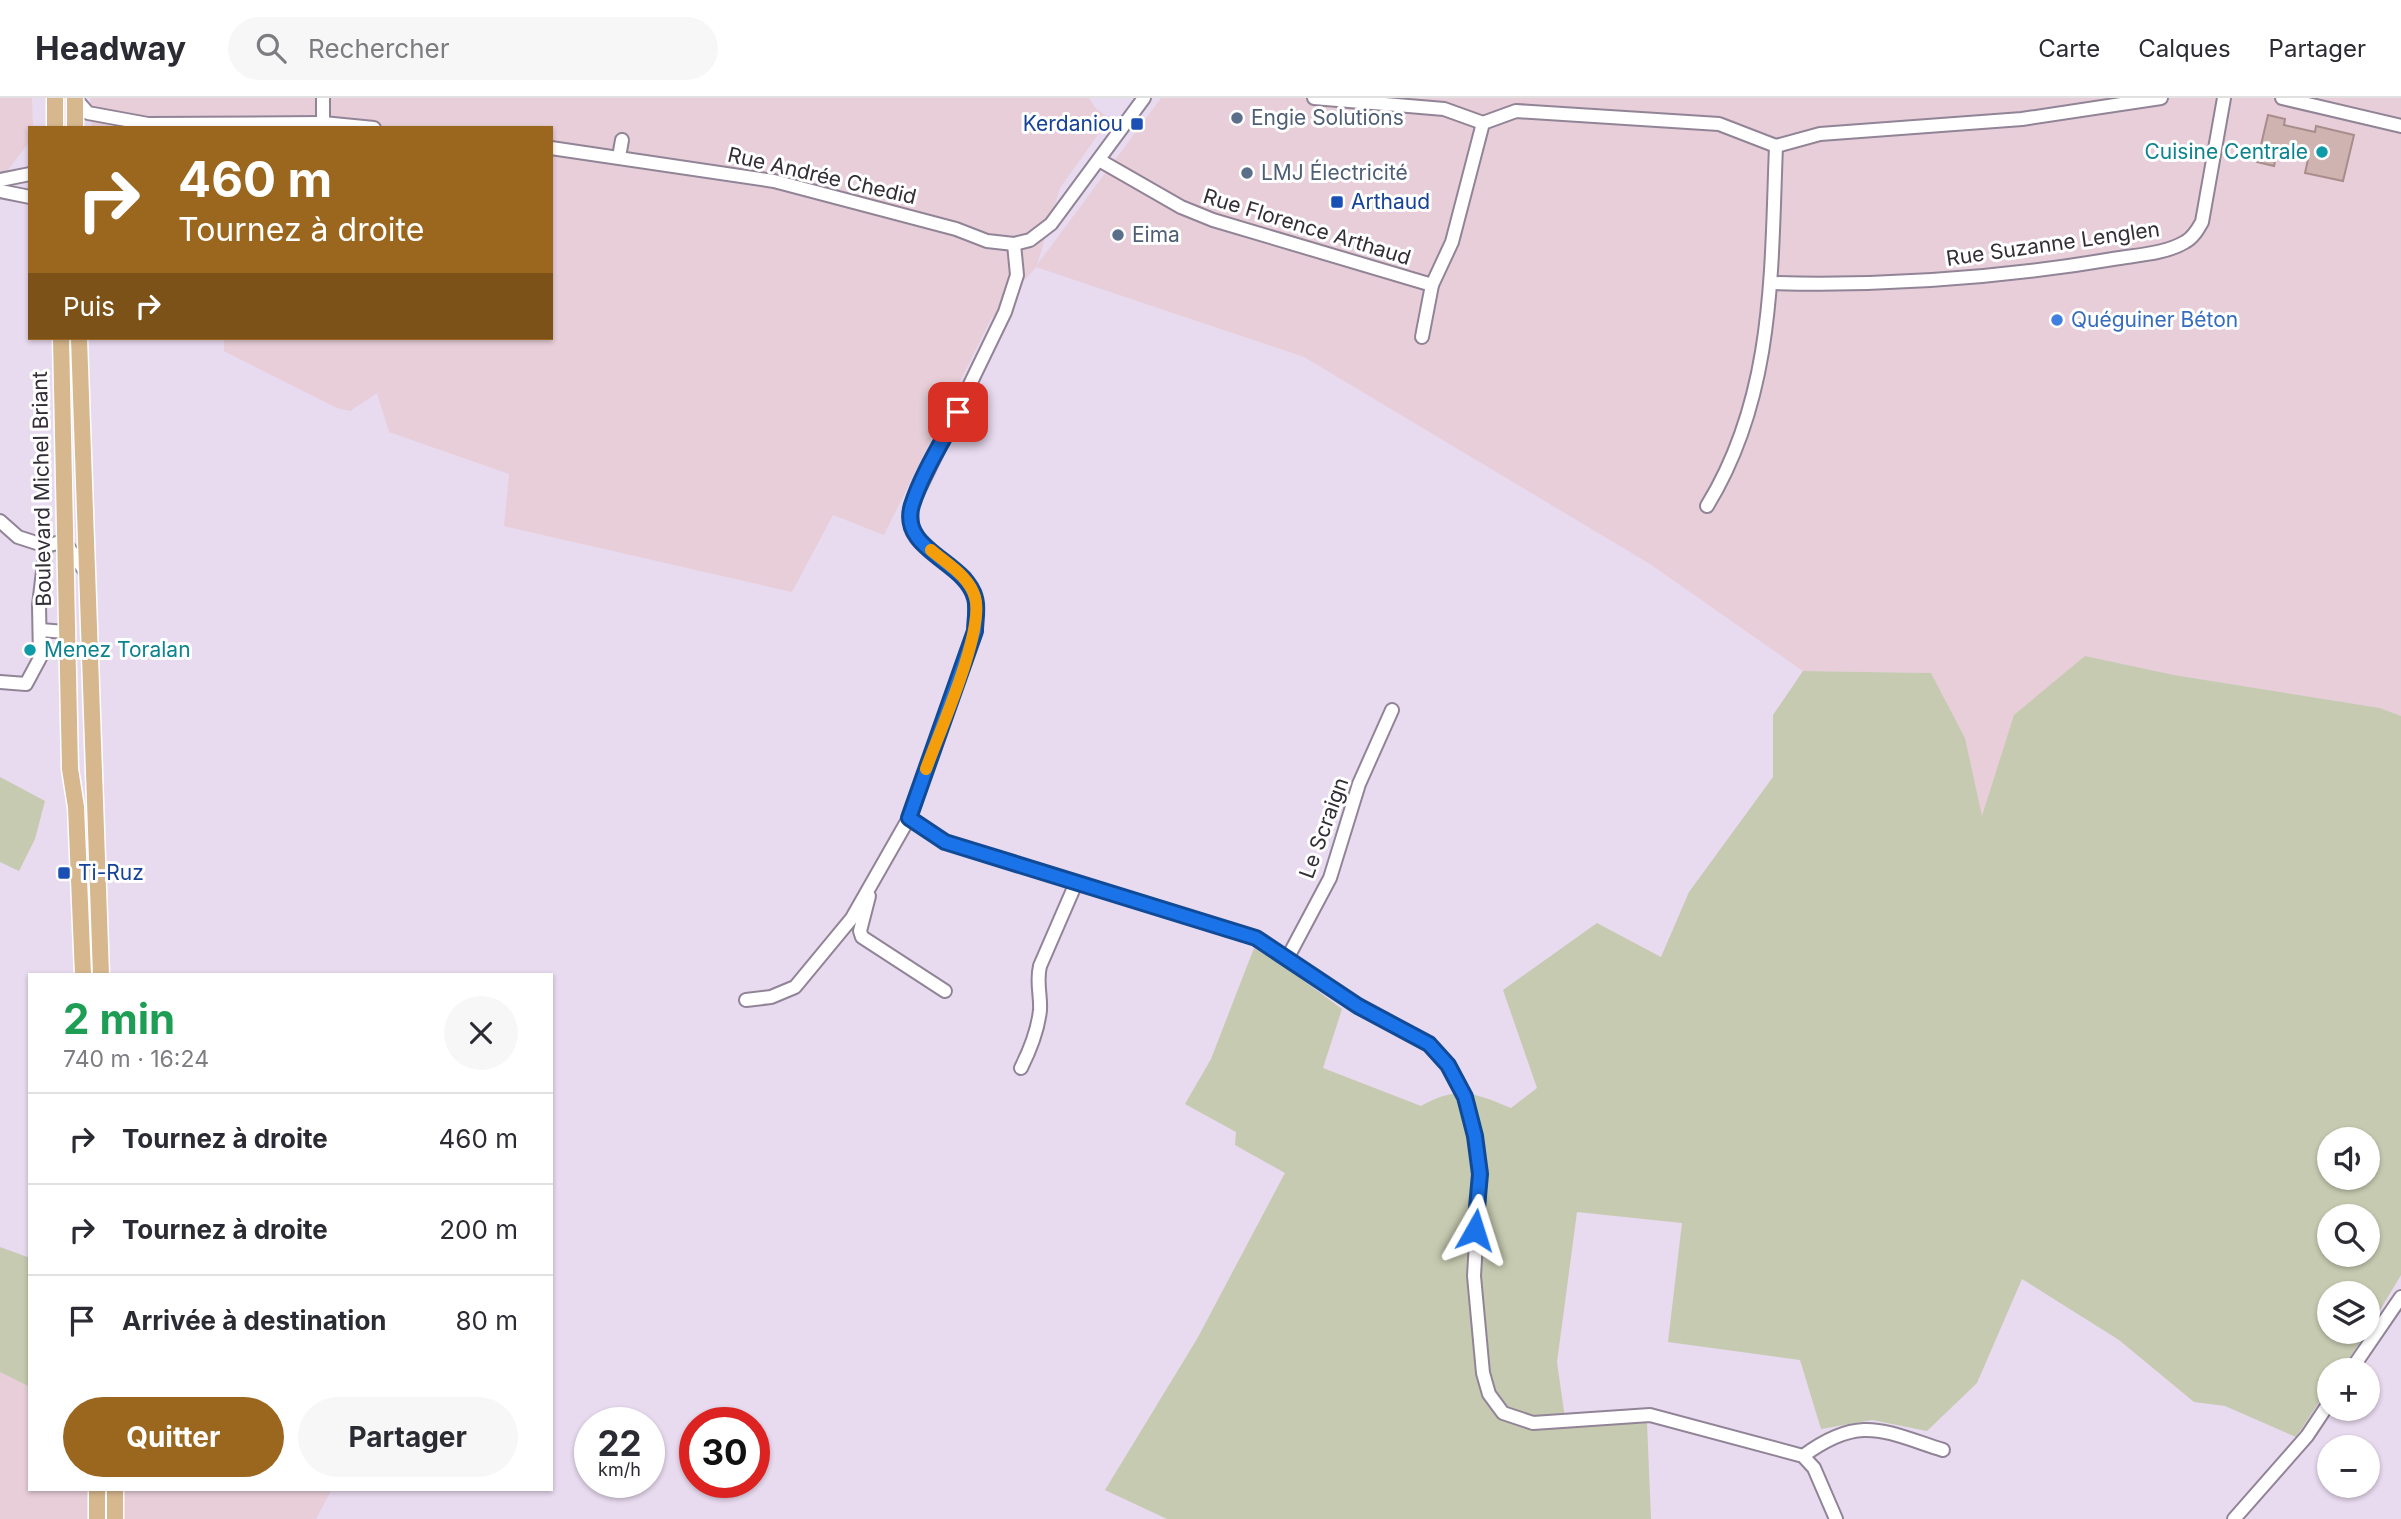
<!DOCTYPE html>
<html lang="fr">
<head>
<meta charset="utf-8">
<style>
  :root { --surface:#fff; --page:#f7f7f7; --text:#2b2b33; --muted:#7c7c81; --line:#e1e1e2; --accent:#9b671e }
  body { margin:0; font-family:Inter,sans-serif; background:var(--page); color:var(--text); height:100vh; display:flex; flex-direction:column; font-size:26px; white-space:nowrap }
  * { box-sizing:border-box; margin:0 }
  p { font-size:23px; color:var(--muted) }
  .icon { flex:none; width:38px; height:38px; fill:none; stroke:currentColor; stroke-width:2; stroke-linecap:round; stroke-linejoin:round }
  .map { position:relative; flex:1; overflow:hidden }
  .sheet { position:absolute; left:28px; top:875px; width:525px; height:518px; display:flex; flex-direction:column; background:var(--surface); border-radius:0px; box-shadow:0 2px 5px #0004 }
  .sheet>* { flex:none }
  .banner { position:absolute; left:28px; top:28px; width:525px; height:214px; border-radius:0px; box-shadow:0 2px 5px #0004; background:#9b671e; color:#fff; overflow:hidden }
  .fabs { position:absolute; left:2317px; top:1029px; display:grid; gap:14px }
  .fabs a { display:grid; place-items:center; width:63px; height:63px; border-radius:50%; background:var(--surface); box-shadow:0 2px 5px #0004; font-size:35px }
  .speed { position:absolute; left:574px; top:1309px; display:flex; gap:14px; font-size:35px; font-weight:700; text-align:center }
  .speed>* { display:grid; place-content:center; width:91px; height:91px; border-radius:50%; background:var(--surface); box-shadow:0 2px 5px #0004; line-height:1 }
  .speed small { font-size:18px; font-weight:400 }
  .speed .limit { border:10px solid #d22; background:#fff; color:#111 }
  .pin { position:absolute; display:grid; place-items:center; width:60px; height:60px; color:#fff; margin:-30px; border-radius:14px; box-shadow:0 4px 10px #0006 }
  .me { position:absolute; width:77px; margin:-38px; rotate:6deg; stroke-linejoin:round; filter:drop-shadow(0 0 5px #0008) }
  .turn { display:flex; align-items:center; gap:24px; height:147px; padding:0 35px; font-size:32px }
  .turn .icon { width:91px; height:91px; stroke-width:2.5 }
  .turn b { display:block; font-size:49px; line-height:60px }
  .then { display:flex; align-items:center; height:66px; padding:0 35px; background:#0003; gap:14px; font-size:26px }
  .round { display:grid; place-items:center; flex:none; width:74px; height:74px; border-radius:37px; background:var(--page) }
  .head { display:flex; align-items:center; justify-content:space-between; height:119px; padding:0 35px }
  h1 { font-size:42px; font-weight:700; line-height:52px; color:#1e9e55 }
  .primary-button { display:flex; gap:14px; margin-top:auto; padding:14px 35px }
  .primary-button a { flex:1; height:80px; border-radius:42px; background:var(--accent); color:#fff; font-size:28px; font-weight:700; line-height:80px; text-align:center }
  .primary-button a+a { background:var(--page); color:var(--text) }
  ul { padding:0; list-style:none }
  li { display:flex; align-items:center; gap:21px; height:91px; padding:0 35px; border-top:2px solid var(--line) }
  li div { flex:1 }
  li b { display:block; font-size:26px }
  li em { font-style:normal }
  header { display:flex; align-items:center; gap:42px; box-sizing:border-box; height:98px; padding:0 35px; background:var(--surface); border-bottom:2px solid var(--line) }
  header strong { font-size:33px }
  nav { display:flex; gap:38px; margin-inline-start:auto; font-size:24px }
  .search { width:490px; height:63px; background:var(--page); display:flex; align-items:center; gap:18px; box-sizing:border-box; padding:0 24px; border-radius:38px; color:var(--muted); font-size:26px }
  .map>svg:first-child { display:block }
</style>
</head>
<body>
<header>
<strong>Headway</strong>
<div class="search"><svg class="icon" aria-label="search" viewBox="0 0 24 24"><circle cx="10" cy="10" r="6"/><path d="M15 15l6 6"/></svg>Rechercher</div>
<nav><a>Carte</a><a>Calques</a><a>Partager</a></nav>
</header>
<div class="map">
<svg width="2401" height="1421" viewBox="0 0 2401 1421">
  <rect width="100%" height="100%" fill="#e8daef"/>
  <!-- industrial -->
  <g fill="#e7ced8">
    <path d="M0,0H32L33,30H30V43L4,77H0Z"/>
    <path d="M90,0H1089L1096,11L1110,20L1060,90L1037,167L1161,0H2401V618L2380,610L2174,577L2085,558L1994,681L1982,720L1965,640L1931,575L1803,573L1650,466L1304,259L1036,169L991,221L884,437L833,417L792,494L504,428L509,376L389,334L377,295L350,313L337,310L224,253V240H551V30H92Z"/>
    <path d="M0,1274L30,1289V1391H332L316,1421H0Z"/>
  </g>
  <!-- green -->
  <g fill="#c6cab0" fill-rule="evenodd">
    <path d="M2085,558L2174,577L2380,610L2401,618V1177L2368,1232V1195H2329V1234H2367L2341,1272H2329V1289L2296,1339L2225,1308L2194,1304L2119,1242L2022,1181L1977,1285L1927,1333L1872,1322L1821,1331L1800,1262L1668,1244L1682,1125L1577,1114L1557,1264L1566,1328L1647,1325L1651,1421H1167L1105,1392L1197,1241L1285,1075L1235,1047L1236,1034L1185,1006L1211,961L1254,850L1288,871L1342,911L1323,970L1421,1008C1458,987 1474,995 1511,1010L1537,990L1503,892L1597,825L1661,859L1689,794L1773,679V617L1803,573L1931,575L1965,640L1982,718L2014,617ZM2329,1041H2368V1080H2329ZM2329,1118H2368V1157H2329Z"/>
    <path d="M0,679L45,703L35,741L19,773L0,764Z"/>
    <path d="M0,1149L30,1160V1289L0,1274Z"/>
  </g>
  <!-- building -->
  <path fill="#cfb3b1" stroke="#a78d8b" stroke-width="2" d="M2268,17L2285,21L2284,27L2315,34L2316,28L2354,37L2343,83L2305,75L2309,57L2278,50L2274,68L2257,64Z"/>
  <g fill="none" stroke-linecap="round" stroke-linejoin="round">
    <defs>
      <g id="minor">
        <path d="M75,0L88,15L148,26L323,25L374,30"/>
        <path d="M323,0V25"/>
        <path d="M1314,0L1444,11L1483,25L1516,13L1719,26L1776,48L1820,36L2022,21L2161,0"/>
        <path d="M2282,0L2401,28"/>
        <path d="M551,50L774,83L956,131L987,143L1014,146L1030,142L1051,126L1144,0"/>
        <path d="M619,59L622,42"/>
        <path d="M1099,62L1181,109L1213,122L1432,187L1452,144L1483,25"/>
        <path d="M0,82L30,76"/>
        <path d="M0,93L30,99"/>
        <path d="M1014,146L1017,177L1005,214L911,408L912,429L921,445L965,480L975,500V533L909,720L945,744L1256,840L1358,908L1429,946L1448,967L1465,999L1475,1038L1480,1076L1474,1178L1483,1275L1489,1296L1503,1315L1533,1325L1650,1317L1803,1358L1814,1370L1836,1421"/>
        <path d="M1773,185C1886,188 2001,180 2113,161C2136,157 2165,156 2185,144C2193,140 2198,131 2202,124L2224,0"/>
        <path d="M1422,239L1432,187"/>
        <path d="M1707,408C1775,297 1771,173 1776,48"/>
        <path d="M0,423L18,439L46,448"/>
        <path d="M46,448L64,443L87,476"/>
        <path d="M40,532L66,534"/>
        <path d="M0,584L26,586L40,560L39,507L46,448"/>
        <path d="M869,798L860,833L862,839L945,893"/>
        <path d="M1288,859L1330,780L1359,686L1392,612"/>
        <path d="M746,902L771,899L795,889L852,820L909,720"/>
        <path d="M1021,970C1030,952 1038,932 1040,912C1041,897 1036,884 1040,868L1076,785"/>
        <path d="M2351,1272L2401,1199"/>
        <path d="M1803,1358C1860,1316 1883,1333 1943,1352"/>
        <path d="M2234,1421L2307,1338L2329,1305"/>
      </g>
      <g id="major">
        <path d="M75,0V30"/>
        <path d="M55,30V0"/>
        <path d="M61,240L70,671L76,709L83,877"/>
        <path d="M79,240L101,877"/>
        <path d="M97,1391V1421"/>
        <path d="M115,1391V1421"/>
      </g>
    </defs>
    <!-- minor casing -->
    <use href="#minor" stroke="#918497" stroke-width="16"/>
    <!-- major casing -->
    <use href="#major" stroke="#fff" stroke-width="19"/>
    <!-- minor -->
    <use href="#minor" stroke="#fff" stroke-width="12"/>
    <!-- major -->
    <use href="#major" stroke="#d7b78e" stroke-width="16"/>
  </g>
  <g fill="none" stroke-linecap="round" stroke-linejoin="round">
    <defs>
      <path id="route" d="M958,314C943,343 922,375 912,407C898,452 966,463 975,500C978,510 975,523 975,533L909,720L945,744L1256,840L1358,908L1429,946L1448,967L1465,999L1475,1038L1480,1076L1475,1132"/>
    </defs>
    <!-- route casing -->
    <use href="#route" stroke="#114b97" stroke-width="18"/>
    <!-- route -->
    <use href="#route" stroke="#1a73e8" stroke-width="12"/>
    <!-- slow -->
    <path stroke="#f59e0b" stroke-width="12" d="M926,671C939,635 985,532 975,499C969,478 947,466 931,452"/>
  </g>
  <!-- markers -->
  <g fill="#5c6f8a" stroke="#fff" stroke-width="2.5">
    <circle cx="1237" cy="20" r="7"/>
    <circle cx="1247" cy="75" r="7"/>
    <circle cx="1118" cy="137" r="7"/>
  </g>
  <g fill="#1a4fb4" stroke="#fff" stroke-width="2.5">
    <rect x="1130" y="19" width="14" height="14" rx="3.5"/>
    <rect x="1330" y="97" width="14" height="14" rx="3.5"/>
    <rect x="57" y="768" width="14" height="14" rx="3.5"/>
  </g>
  <g fill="#0f9aa8" stroke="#fff" stroke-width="2.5">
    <circle cx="2322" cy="54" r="7"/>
    <circle cx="30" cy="552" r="7"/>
  </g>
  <circle fill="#3f7fe0" stroke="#fff" stroke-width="2.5" cx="2057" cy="222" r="7"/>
  <g text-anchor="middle" stroke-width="6" stroke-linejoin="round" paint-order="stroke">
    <!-- service labels -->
    <g font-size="21" fill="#4e5e75" stroke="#fff" text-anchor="start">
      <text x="1251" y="27">Engie Solutions</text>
      <text x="1261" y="82">LMJ Électricité</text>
      <text x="1132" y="144">Eima</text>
    </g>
    <!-- transit labels -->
    <g font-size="21" fill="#164399" stroke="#fff" text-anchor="start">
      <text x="1123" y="33" text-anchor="end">Kerdaniou</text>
      <text x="1351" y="111">Arthaud</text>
      <text x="78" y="782">Ti-Ruz</text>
    </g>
    <!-- culture labels -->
    <g font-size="21" fill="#0d838f" stroke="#fff" text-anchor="end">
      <text x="2308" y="61">Cuisine Centrale</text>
      <text x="44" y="559" text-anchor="start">Menez Toralan</text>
    </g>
    <!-- street labels -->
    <g font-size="21" fill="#332e36" stroke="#fff">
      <text transform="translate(822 78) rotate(13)" y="7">Rue Andrée Chedid</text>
      <text transform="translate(1307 129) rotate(17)" y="7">Rue Florence Arthaud</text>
      <text transform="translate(2053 146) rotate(-8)" y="7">Rue Suzanne Lenglen</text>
      <text transform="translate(42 391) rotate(-91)" y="7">Boulevard Michel Briant</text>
      <text transform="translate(1324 730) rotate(-70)" y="7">Le Scraign</text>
    </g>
    <!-- shop labels -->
    <g font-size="21" fill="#366cbe" stroke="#fff" text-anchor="start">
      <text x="2071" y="229">Quéguiner Béton</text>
    </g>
  </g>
</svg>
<div class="fabs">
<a><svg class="icon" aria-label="sound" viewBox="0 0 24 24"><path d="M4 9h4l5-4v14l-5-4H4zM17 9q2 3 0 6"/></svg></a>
<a><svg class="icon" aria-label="search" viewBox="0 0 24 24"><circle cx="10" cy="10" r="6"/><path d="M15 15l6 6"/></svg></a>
<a><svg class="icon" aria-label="layers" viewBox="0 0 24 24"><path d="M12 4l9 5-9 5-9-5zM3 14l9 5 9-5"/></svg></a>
<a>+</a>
<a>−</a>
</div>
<div class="speed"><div>22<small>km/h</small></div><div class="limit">30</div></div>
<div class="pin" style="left:958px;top:314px;background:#d93025"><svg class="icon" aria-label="arrive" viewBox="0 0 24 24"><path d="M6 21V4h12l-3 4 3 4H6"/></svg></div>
<svg class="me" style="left:1475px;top:1132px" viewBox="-20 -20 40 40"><path d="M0-17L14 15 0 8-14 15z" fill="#1a73e8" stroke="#fff" stroke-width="4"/></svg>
<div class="banner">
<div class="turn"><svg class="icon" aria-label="right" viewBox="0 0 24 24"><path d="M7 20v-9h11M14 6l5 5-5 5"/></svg><div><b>460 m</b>Tournez à droite</div></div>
<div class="then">Puis<svg class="icon" aria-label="right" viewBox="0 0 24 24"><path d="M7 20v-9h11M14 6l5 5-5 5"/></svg></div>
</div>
<section class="sheet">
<div class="head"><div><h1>2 min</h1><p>740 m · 16:24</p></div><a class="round"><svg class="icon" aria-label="close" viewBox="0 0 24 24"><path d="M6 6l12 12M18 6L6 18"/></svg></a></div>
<ul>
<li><svg class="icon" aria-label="right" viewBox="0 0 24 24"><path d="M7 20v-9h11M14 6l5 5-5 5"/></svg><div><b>Tournez à droite</b></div><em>460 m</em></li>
<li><svg class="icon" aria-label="right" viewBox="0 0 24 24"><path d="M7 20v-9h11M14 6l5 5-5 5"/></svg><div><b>Tournez à droite</b></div><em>200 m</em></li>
<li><svg class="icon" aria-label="arrive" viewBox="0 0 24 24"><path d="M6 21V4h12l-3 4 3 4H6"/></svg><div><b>Arrivée à destination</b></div><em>80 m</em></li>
</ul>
<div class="primary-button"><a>Quitter</a><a>Partager</a></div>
</section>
</div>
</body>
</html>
